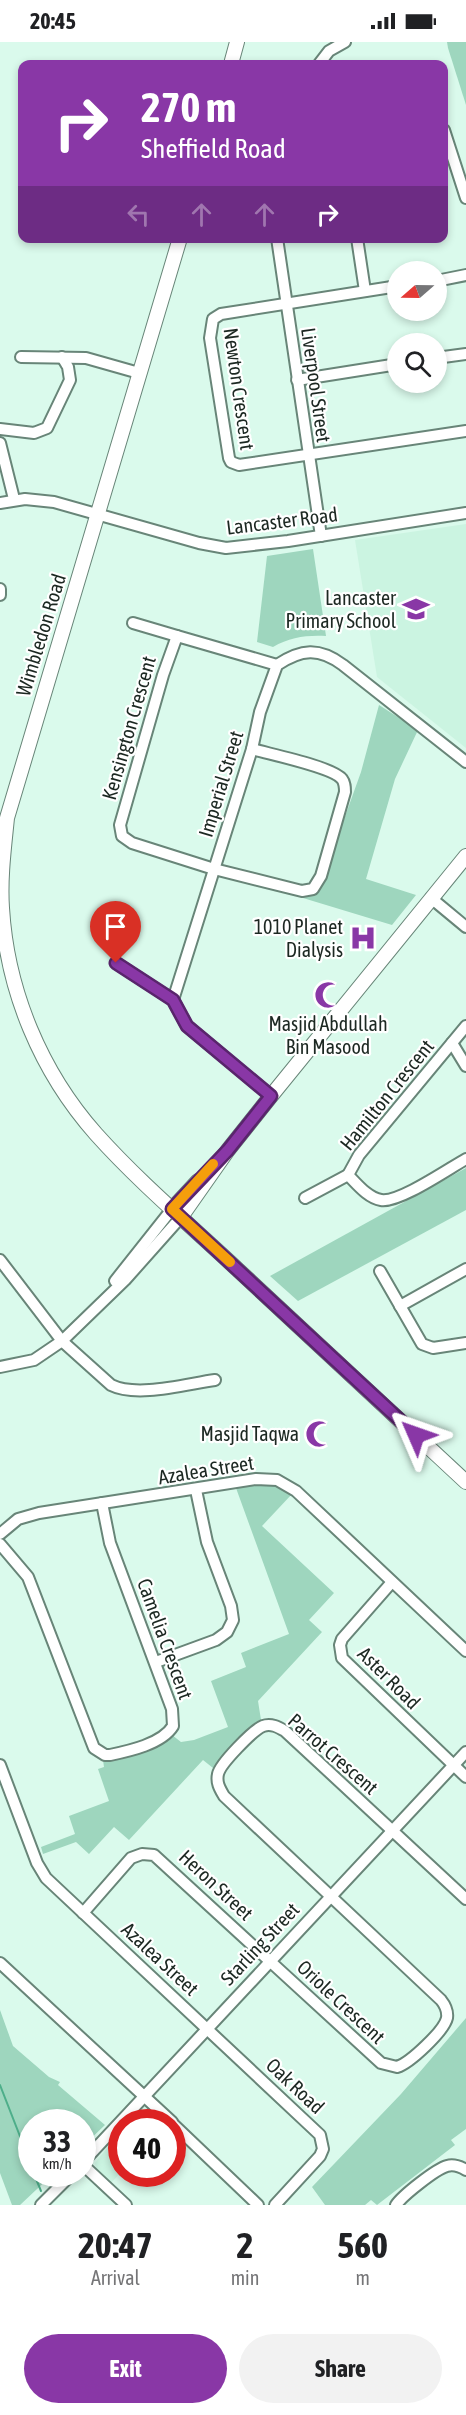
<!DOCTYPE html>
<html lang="en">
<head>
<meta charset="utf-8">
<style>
  :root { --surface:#fff; --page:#f2f2f2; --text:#202124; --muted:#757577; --accent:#8937a6 }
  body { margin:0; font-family:"Asap Condensed",sans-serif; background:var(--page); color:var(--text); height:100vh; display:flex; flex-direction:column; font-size:22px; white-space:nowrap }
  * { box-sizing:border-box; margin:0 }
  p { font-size:20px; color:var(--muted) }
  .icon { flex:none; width:33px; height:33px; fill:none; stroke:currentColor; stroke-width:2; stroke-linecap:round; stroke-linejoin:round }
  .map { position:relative; height:2163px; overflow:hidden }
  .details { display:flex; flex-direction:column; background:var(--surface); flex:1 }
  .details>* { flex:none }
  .top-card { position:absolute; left:18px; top:18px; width:430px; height:183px; border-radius:12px; box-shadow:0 3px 9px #0003; background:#8937a6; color:#fff; overflow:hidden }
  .needle { width:39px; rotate:250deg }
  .fabs { position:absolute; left:387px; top:219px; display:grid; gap:12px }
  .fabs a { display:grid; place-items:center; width:60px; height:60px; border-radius:50%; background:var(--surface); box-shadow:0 3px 9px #0003; font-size:30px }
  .speed { position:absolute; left:18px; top:2067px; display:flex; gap:12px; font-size:30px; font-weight:700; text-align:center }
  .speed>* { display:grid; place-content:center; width:78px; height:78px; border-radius:50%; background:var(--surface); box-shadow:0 3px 9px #0003; line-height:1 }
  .speed small { font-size:15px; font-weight:400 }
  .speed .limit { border:9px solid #d22; background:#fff; color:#111 }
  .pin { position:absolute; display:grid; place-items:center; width:51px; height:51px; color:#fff; margin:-62px -26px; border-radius:50% 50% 50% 0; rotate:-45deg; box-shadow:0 0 6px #0007 }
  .pin .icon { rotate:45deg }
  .me { position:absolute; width:66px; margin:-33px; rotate:313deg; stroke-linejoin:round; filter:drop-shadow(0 0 4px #0008) }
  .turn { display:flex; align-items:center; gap:21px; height:126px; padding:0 24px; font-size:27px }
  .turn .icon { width:78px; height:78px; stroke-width:2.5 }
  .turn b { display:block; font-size:42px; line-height:51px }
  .lanes { display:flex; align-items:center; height:57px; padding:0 24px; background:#0003; justify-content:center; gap:30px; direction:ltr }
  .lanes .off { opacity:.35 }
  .eta { display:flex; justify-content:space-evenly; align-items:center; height:102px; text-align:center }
  .eta b { font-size:36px; font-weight:700; line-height:42px }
  .primary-button { display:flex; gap:12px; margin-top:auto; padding:12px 24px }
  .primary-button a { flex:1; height:69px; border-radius:36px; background:var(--accent); color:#fff; font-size:24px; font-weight:700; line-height:69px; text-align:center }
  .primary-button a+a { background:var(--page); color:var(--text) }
  .status { display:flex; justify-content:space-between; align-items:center; height:42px; padding:0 30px; background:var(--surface); direction:ltr }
  .status svg { height:16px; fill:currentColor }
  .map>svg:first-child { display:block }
</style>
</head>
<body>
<div class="status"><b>20:45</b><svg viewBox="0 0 49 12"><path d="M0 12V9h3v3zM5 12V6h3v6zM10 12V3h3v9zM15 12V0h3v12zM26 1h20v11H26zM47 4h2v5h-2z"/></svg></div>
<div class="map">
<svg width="466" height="2163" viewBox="0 0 466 2163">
  <rect width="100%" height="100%" fill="#dafaec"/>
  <!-- built -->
  <g fill="#cbf4e1">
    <path d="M466,482V706L377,635L355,498Z"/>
    <path d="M116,2095L121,2101V2130L111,2141L96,2127L95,2121Z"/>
  </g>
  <!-- green -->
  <g fill="#9ed6be">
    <path d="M447,0H466V63L448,6Z"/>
    <path d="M313,507L326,594C307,593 290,595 273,605L257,600L267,514Z"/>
    <path d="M379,663L418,688L395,737L366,837L416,853L392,883L303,856L320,844L361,730Z"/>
    <path d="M466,1126V1168L298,1259L270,1234Z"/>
    <path d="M256,1442L275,1443L292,1452L262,1484L334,1551L309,1578L322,1590L258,1659L261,1678L213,1726L203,1718L129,1798L114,1785L89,1812L76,1800L43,1812L41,1805L75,1792L69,1774L109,1759L98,1727L104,1725L103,1718L125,1712L172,1693L181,1700L194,1698L228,1685L211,1639L246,1625L241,1611L289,1592L236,1446Z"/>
    <path d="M0,1968L13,2004L49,2035L60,2040L58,2043L105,2083L83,2104L82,2080H32V2132H53L20,2163H12L0,2131Z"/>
    <path d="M466,1976V2087L451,2098L455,2103L377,2163L371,2158L365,2163H325L312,2145L401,2052Z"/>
  </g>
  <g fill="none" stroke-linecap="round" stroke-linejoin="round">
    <!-- stream -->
    <g stroke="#4eae8a" stroke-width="2">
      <path d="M0,2043L32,2125"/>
      <path d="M34,2132L41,2149"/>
    </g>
    <defs>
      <g id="street">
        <path d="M319,22L329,9L345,0"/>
        <path d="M444,88L466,156"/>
        <path d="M277,196L321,494"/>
        <path d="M357,196L365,249"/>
        <path d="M436,239L466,233"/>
        <path d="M398,244L221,272L213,277L210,296L229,416L231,420L239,423L466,389"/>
        <path d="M21,315L86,316L139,331"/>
        <path d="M436,316L466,312"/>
        <path d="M297,338L398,322"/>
        <path d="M0,387L34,391L47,386L70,338L68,325L62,315"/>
        <path d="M0,401L14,457"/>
        <path d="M0,461L25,457L54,460L199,501L226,506L288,499L466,471"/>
        <path d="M0,547V553"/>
        <path d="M133,581L177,594"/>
        <path d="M252,707C269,712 333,725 342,737C345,741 345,745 345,750L321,834L313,847L302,849L214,827L132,801L122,794L120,783L163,633L177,594L277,623"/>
        <path d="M431,856L466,885"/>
        <path d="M116,921L173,958"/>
        <path d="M466,984L359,1113L348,1133C357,1142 368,1156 381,1158C399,1161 448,1127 466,1117"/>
        <path d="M452,1001L466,1024"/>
        <path d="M271,1054L187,984L173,958L252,707L260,670L277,623C301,607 319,605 343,623L466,720"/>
        <path d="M305,1156L348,1133"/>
        <path d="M0,1218L62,1299L111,1343C137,1356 186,1342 215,1338"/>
        <path d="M380,1229L422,1302L433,1306L466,1301"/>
        <path d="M115,1239L172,1167"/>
        <path d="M400,1264L466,1227"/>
        <path d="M0,1325L34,1318L62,1299L125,1238L181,1175"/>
        <path d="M0,1492L18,1477L39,1471L256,1437L277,1438L296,1449L466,1609"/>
        <path d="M0,1502L28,1535L94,1706L105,1713H110C129,1709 162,1702 173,1684L172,1667L110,1501L102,1461"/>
        <path d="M392,1540L342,1597L340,1603L342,1616L466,1735"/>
        <path d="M156,1620L216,1598L227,1590L233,1578L231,1564L207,1500L196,1448"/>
        <path d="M0,1723L37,1821L46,1836L320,2093L323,2107L320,2114L275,2163"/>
        <path d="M83,1871L131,1816L142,1812L154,1813L381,2021L397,2025C410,2021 444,1989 447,1976C448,1969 445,1963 441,1958L224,1754C220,1747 216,1741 218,1732C220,1722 253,1688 263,1684C271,1681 278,1685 285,1689L466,1857"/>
        <path d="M0,1921L172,2080"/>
        <path d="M172,2081L258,2163"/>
        <path d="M82,2121L466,1710"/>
        <path d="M82,2122L126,2163"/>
        <path d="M41,2163L72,2132"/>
        <path d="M396,2163C403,2153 436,2127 447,2124C454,2122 461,2125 466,2128"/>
      </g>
      <g id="secondary">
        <path d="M231,22L237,0"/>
        <path d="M180,196L7,776C4,806 0,836 2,866C7,949 41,1030 96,1092C139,1140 190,1183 237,1227C313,1298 390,1369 466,1440"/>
        <path d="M172,1167L198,1139"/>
        <path d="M181,1175L228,1108L271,1054L466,814"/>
      </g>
    </defs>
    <!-- street casing -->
    <use href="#street" stroke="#688578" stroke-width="14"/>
    <!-- secondary casing -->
    <use href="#secondary" stroke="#688578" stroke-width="16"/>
    <!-- street -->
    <use href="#street" stroke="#fff" stroke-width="10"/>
    <!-- secondary -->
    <use href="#secondary" stroke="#fff" stroke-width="14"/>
  </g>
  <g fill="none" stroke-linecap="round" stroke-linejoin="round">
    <defs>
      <path id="route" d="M116,921L173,958L187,984L271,1054L228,1108L172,1167L416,1393"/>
    </defs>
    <!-- route casing -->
    <use href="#route" stroke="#59246c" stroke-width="15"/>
    <!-- route -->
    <use href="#route" stroke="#8937a6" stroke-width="10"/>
    <!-- slow -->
    <path stroke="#f59e0b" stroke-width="10" d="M213,1122L172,1167L230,1220"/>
  </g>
  <!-- icons -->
  <defs>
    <symbol id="school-bare" viewBox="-9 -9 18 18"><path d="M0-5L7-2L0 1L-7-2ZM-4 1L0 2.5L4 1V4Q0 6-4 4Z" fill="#8937a6" stroke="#fff" stroke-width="2.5" paint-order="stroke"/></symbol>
    <symbol id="hospital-bare" viewBox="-9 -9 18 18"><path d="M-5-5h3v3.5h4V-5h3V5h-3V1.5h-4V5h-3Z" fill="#8937a6" stroke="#fff" stroke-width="2.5" paint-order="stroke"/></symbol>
    <symbol id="mosque-bare" viewBox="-9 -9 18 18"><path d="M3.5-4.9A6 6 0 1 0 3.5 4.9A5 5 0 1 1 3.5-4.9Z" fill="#8937a6" stroke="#fff" stroke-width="2.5" paint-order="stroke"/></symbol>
  </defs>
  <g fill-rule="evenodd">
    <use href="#school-bare" x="397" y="548" width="38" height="38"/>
    <use href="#hospital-bare" x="344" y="877" width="38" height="38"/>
    <use href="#mosque-bare" x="309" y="934" width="38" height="38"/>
    <use href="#mosque-bare" x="300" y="1373" width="38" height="38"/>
  </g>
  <g text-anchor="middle" stroke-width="4.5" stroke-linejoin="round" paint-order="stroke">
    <!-- street labels -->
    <g font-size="20" fill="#1c2822" stroke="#fff">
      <text transform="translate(316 343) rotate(82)" y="7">Liverpool Street</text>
      <text transform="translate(239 347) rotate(82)" y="7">Newton Crescent</text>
      <text transform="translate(282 479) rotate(-7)" y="7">Lancaster Road</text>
      <text transform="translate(41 593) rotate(-73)" y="7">Wimbledon Road</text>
      <text transform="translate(129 686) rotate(-74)" y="7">Kensington Crescent</text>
      <text transform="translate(221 742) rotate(-73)" y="7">Imperial Street</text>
      <text transform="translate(387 1053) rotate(-51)" y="7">Hamilton Crescent</text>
      <text transform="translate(206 1428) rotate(-9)" y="7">Azalea Street</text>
      <text transform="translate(165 1597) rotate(70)" y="7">Camelia Crescent</text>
      <text transform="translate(389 1636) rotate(45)" y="7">Aster Road</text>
      <text transform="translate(333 1712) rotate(41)" y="7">Parrot Crescent</text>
      <text transform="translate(216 1843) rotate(43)" y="7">Heron Street</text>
      <text transform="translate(260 1902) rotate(-47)" y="7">Starling Street</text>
      <text transform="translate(160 1917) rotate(43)" y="7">Azalea Street</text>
      <text transform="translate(341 1960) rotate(43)" y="7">Oriole Crescent</text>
      <text transform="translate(295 2044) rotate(43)" y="7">Oak Road</text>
    </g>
    <!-- poi labels -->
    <g font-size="20" fill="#1c2822" stroke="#fff" text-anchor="end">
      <text x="396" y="563">Lancaster<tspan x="396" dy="23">Primary School</tspan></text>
      <text x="343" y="892">1010 Planet<tspan x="343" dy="23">Dialysis</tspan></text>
      <text x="328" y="989" text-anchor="middle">Masjid Abdullah<tspan x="328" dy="23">Bin Masood</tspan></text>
      <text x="299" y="1399">Masjid Taqwa</text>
    </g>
  </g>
</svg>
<div class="fabs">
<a><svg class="needle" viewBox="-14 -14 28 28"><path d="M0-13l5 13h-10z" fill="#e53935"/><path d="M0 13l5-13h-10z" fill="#757577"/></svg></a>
<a><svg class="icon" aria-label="search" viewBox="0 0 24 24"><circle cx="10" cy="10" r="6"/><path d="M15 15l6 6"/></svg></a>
</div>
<div class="speed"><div>33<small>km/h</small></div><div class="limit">40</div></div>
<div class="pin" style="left:116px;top:921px;background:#d93025"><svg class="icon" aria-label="arrive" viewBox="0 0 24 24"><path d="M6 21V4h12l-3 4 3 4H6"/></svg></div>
<svg class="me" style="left:416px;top:1393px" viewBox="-20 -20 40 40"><path d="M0-17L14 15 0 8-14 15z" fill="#8937a6" stroke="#fff" stroke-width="4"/></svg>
<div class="top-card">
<div class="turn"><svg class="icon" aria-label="right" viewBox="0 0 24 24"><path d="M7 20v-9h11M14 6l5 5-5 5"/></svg><div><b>270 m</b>Sheffield Road</div></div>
<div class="lanes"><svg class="icon off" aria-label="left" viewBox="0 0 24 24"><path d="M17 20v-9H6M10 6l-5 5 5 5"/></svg><svg class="icon off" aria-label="ahead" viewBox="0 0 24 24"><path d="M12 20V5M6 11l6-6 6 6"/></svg><svg class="icon off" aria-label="ahead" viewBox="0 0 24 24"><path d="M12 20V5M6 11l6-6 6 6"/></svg><svg class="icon" aria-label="right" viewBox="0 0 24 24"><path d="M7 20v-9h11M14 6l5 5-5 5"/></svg></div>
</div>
</div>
<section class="details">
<div class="eta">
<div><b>20:47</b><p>Arrival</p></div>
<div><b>2</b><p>min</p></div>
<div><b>560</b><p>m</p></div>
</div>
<div class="primary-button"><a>Exit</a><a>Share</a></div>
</section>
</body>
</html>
